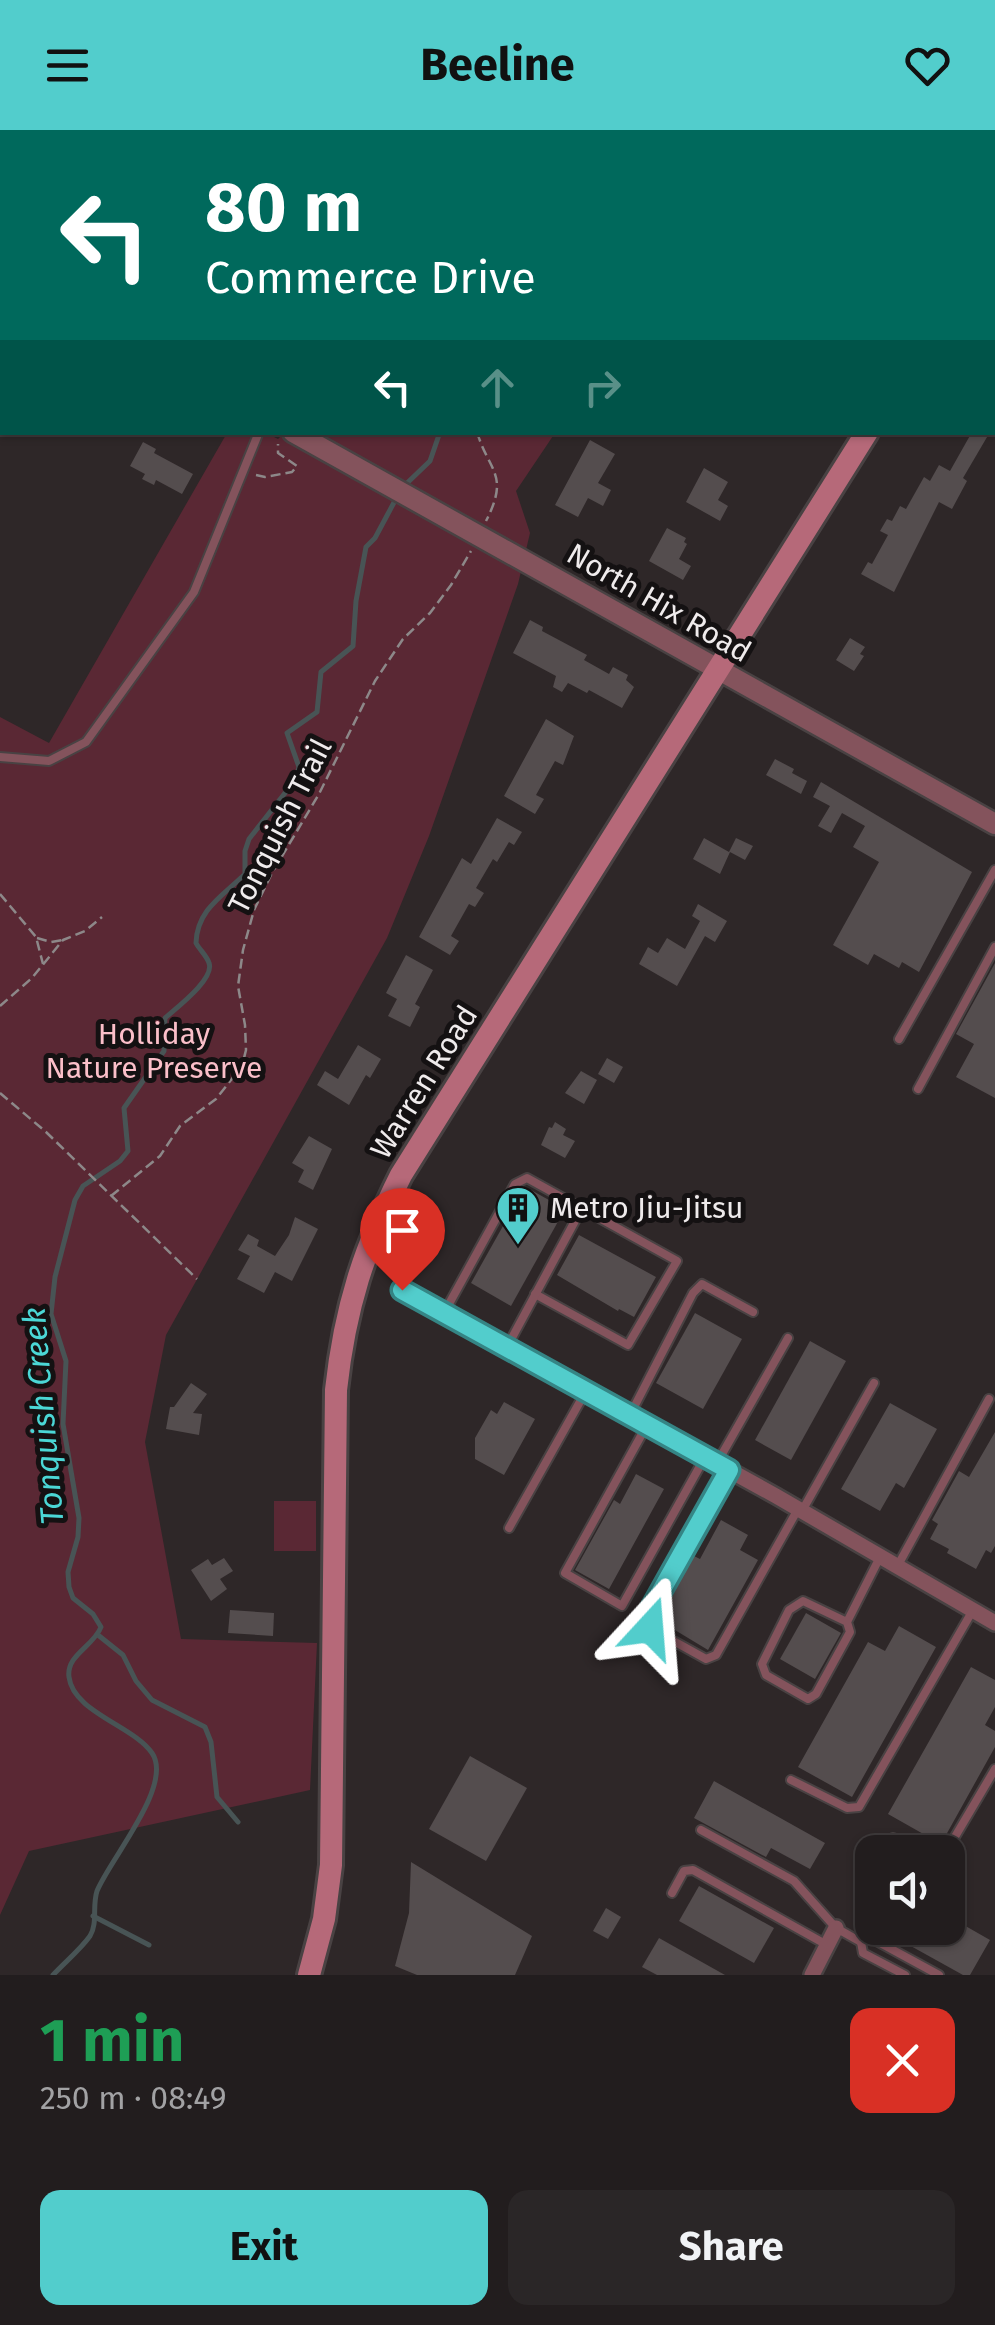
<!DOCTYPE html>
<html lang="en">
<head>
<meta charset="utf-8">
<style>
  :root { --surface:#221d1e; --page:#2a2627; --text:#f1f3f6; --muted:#a2a2a4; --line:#3f3b3c; --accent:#52cdcc }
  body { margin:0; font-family:"Fira Sans",sans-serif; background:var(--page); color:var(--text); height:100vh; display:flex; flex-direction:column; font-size:38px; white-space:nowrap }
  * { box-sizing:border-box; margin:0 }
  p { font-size:32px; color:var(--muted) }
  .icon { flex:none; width:55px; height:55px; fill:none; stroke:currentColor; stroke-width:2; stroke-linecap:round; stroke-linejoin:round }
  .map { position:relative; height:1845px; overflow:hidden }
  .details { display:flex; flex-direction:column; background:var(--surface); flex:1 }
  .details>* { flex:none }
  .guide { position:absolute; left:0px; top:0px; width:995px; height:305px; box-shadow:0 2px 8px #0004,0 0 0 2px var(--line); background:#00695c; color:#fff; overflow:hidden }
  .buttons { position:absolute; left:855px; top:1705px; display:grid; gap:20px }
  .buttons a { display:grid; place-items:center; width:110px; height:110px; border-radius:20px; background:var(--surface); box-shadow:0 2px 8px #0004,0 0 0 2px var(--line); font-size:50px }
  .pin { position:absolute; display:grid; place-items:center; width:85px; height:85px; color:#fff; margin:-102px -42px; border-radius:50% 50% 50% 0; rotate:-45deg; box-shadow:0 0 10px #0007 }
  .pin .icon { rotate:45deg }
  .me { position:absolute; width:110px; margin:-55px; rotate:19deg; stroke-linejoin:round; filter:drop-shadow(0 0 8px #0008) }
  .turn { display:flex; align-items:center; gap:35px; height:210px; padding:0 40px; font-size:45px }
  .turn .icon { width:130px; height:130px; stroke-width:2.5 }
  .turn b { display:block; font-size:70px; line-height:85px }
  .lanes { display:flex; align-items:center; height:95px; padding:0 40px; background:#0003; justify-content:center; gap:50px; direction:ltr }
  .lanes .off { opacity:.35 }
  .round { display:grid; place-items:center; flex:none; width:105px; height:105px; border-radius:20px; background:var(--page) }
  .overview { display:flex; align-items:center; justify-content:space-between; height:170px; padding:0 40px }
  h1 { font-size:60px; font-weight:700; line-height:75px; color:#1e9e55 }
  .action { display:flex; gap:20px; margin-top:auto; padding:20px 40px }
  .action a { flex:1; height:115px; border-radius:20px; background:var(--accent); color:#111; font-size:40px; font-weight:700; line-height:115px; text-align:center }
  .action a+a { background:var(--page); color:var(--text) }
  header { display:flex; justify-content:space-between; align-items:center; height:130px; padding:0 40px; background:var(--accent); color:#111; font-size:45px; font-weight:700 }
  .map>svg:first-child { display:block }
</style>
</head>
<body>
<header><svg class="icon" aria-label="menu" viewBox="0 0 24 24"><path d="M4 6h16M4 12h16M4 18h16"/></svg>Beeline<svg class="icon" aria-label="heart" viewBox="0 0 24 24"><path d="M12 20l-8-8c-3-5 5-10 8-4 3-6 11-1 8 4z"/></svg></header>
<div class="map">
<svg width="995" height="1845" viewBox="0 0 995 1845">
  <rect width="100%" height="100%" fill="#2e2728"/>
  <!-- green -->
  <g fill="#5a2834">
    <path d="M281,0H858L280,2Z"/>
    <path d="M285,302L555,303L516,361L530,403L518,454L429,706L387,808L166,1205L145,1312L181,1509L317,1513L310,1660L29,1721L0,1785V587L49,613L227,303H266L278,309Z"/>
    <rect x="274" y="1371" width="42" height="50"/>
  </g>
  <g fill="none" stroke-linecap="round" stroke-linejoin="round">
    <!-- stream -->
    <g stroke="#485455" stroke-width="5">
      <path d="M257,0L278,2"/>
      <path d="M563,0L564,2"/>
      <path d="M392,2L399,0"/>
      <path d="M404,356L430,331L440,302"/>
      <path d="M98,1505L123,1525L136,1551L152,1570L205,1597L211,1612L217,1667L238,1692"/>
      <path d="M93,1786L149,1815"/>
      <path d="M53,1845C65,1832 80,1820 90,1806C98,1793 92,1776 97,1761C110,1729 174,1655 152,1623C134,1596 73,1582 69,1547C66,1525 94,1516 101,1497L93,1484L73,1468L69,1457L68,1442L78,1407L79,1388L63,1294L66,1231L51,1184L55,1147L75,1070L83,1056L120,1031L128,1021L124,978L164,921L165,888C176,878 215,849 209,833C207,826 199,819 196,813C197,779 224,765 245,744V721L249,709L296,649L299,637L287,603L317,582L321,542L353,516L356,471L366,417L375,408L398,365"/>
    </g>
  </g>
  <!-- building -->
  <g fill="#544d4e">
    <path d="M972,302H990L963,348L967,351L952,379L939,372L894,462L861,444L868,432L872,434L888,405L880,401L887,389L892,391L900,376L906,379L924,347L930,351L939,335L950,341Z"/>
    <path d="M590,310L615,324L598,353L611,360L603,376L588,368L578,387L555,375Z"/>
    <path d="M143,312L156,319L154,323L193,344L182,364L156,350L154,355L142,349L145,344L130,336Z"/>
    <path d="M704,338L728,352L718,370L728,376L720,391L686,372Z"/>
    <path d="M667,398L686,408L684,412L687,414L679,429L691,436L683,450L649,431Z"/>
    <path d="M530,490L543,497L542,501L587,525L584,530L609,544L613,537L628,545L626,550L634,557L622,578L589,560L587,563L568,553L562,562L553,557L556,546L513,523Z"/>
    <path d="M850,508L865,517L860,524L864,526L854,541L836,530Z"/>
    <path d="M546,589L574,606L563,635L555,631L536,665L544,669L535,684L504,666Z"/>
    <path d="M775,629L794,639L792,643L807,651L801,664L766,645Z"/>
    <path d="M821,652L972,742L919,842L902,832L899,838L874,824L868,835L833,815L879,732L853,717L865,696L842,683L831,703L818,696L830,676L813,667Z"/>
    <path d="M497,688L522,702L514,715L509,712L497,732L493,729L476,758L484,763L475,777L469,774L451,806L459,811L450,825L419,807L462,728L471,734Z"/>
    <path d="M704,708L729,722L736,708L753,716L745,730L730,722L720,744L693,729Z"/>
    <path d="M698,774L727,791L715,812L705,806L677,856L639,834L648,817L658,823L667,808L685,819L700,791L692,786Z"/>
    <path d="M406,825L433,840L415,874L420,877L410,897L388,886L397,869L386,863Z"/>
    <path d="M995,833V968L956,947L974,914L956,904Z"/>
    <path d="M358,915L381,929L370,948L366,945L349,975L317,955L325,941L338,949Z"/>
    <path d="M607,928L623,937L614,953L598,944Z"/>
    <path d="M581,941L597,950L584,974L565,963Z"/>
    <path d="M555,992L566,999L563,1005L575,1011L565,1028L541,1015L549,997L552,998Z"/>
    <path d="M309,1006L332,1019L313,1060L298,1052L304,1040L292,1033Z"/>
    <path d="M531,1060L565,1079L511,1176L471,1153L522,1062Z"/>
    <path d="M295,1087L318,1099L292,1151L275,1142L264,1163L237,1149L250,1126L238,1120L248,1104L259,1110L257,1116L275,1126L289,1105Z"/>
    <path d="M579,1105L656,1147L634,1187L619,1179L618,1181L557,1145Z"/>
    <path d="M695,1183L742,1209L703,1279L656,1253Z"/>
    <path d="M810,1211L846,1231L791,1330L755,1310Z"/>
    <path d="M191,1253L207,1264L193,1283L202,1284L199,1305L166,1299L170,1277H174Z"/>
    <path d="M504,1272L535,1289L504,1345L475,1329V1308L491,1280L497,1284Z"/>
    <path d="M890,1273L937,1299L904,1358L896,1353L880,1381L841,1359Z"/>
    <path d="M995,1302V1416L991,1423L986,1420L976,1439L947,1423L949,1419L930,1409L938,1394L932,1390L959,1341L969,1347Z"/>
    <path d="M636,1344L664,1359L609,1459L575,1440L614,1370L620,1374Z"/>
    <path d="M721,1390L748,1405L740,1420L758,1430L708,1520L655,1488L690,1424L700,1429Z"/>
    <path d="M224,1428L233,1441L220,1449L227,1459L211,1471L191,1440L208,1429L212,1435Z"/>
    <path d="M230,1480L274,1483L273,1506L228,1503Z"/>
    <path d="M806,1483L841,1503L815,1549L780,1529Z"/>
    <path d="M899,1496L936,1517L852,1667L798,1637L868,1512L885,1521Z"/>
    <path d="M971,1537L995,1550V1577L985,1595L995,1601V1617L941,1714L888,1684Z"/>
    <path d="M470,1626L527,1658L486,1731L429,1699Z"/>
    <path d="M714,1651L825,1713L810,1739L771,1718L766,1727L694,1688Z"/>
    <path d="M411,1732L532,1806L515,1845H417L395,1836L409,1783Z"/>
    <path d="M699,1756L774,1798L754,1833L679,1791Z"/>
    <path d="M606,1778L621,1787L608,1809L593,1801Z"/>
    <path d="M948,1786L990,1810L970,1845H963L909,1815L919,1798H948Z"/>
    <path d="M659,1808L725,1845H657L642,1837Z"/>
  </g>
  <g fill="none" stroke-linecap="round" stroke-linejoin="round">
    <defs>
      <g id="service">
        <path d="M0,627L49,631L86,612L194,462L259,302"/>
        <path d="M899,909L995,740"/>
        <path d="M918,959L995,817"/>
        <path d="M444,1183L515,1054L527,1048L677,1131L628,1215L535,1164"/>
        <path d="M507,1217L582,1078"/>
        <path d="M630,1285L693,1163L702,1154L753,1182"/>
        <path d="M647,1295L565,1443L622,1476L705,1327"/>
        <path d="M717,1333L788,1208"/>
        <path d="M729,1340L647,1486L650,1498L706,1529L716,1525L798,1379"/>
        <path d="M802,1381L874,1253"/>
        <path d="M509,1398L586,1261"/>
        <path d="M897,1437L989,1269"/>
        <path d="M847,1492L803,1471L789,1480L762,1534L766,1545L808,1569L816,1564L850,1502L847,1492L880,1427"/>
        <path d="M791,1650L847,1678L859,1677L973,1480"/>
        <path d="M701,1700L794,1751L836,1798L861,1812L871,1808L939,1845"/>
        <path d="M893,1708L927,1722"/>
        <path d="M946,1722L995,1639"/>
        <path d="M672,1763L684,1741L693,1740L827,1815"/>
        <path d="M861,1812L863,1823L905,1845"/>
      </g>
      <g id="minor">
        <path d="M0,8L2,5"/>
        <path d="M402,1160L776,1366L995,1493"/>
        <path d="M812,1845L836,1798"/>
      </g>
      <g id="tertiary">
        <path d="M0,136L2,138"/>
        <path d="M293,302L995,694"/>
      </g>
      <g id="secondary">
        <path d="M992,99L995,95"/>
        <path d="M309,1845L324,1789L331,1735L336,1260C345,1177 364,1119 401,1045L867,302"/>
      </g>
    </defs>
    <!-- service casing -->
    <use href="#service" stroke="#494243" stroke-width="12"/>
    <!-- minor casing -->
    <use href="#minor" stroke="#494243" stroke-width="20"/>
    <!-- tertiary casing -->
    <use href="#tertiary" stroke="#494243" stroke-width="25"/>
    <!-- secondary casing -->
    <use href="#secondary" stroke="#494243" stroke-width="28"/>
    <!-- path -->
    <g stroke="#8d8889" stroke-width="2.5" stroke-dasharray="10 5" stroke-linecap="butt">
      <path d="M603,2L604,0"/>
      <path d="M477,302C489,342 510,344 486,391"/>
      <path d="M256,345L265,347L292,342L297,336L278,323V314"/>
      <path d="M0,764L36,807L43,834"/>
      <path d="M37,808L51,812L63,810"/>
      <path d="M0,876L32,848L63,810L85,801L102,787"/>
      <path d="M0,963L46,1002L197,1149"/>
      <path d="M111,1066L160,1026L180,996L216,969L242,936L246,920L245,895L238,856L243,820L254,780L272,743L319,664L375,551L403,509L430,483L451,455L471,421"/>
    </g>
    <!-- service -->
    <use href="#service" stroke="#84535c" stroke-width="8"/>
    <!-- minor -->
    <use href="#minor" stroke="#84535c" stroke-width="15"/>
    <!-- tertiary -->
    <use href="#tertiary" stroke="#84535c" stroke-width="20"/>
    <!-- secondary -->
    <use href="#secondary" stroke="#b66979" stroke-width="22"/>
  </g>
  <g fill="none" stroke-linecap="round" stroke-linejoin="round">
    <defs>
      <path id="route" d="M402,1160L729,1340L647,1486L650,1498"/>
    </defs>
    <!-- route casing -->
    <use href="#route" stroke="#358585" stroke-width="25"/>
    <!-- route -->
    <use href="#route" stroke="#52cdcc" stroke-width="18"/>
  </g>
  <!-- icons -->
  <defs>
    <symbol id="building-pin" viewBox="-11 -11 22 30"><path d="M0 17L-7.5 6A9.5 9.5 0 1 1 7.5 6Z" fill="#52cdcc" stroke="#141112"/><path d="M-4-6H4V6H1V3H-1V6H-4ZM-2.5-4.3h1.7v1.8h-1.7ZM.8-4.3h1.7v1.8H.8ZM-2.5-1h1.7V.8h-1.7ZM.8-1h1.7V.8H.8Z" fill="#111"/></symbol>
  </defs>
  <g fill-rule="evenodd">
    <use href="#building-pin" x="493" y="1053" width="50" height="68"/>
  </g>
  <g text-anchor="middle" stroke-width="10" stroke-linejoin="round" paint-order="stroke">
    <!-- street labels -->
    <g font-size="30" fill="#efebec" stroke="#141112">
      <text transform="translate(659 473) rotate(30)" y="10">North Hix Road</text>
      <text transform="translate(280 696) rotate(-63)" y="10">Tonquish Trail</text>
      <text transform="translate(424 952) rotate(-58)" y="10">Warren Road</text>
    </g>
    <!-- park labels -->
    <g font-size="30" fill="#fbbfc9" stroke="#141112">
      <text x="154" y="914">Holliday<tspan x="154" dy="34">Nature Preserve</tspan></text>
    </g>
    <!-- poi labels -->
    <g font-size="30" fill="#efebec" stroke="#141112" text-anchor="start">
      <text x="550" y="1088">Metro Jiu-Jitsu</text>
    </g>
    <!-- water labels -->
    <g font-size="32" font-style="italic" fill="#4bd7d6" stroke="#141112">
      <text transform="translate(43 1286) rotate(-95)" y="11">Tonquish Creek</text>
    </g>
  </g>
</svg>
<div class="buttons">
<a><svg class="icon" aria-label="sound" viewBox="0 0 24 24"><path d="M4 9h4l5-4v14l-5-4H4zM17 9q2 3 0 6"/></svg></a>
</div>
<div class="pin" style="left:402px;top:1160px;background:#d93025"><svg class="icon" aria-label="arrive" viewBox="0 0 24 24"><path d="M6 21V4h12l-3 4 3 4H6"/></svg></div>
<svg class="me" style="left:650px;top:1498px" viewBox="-20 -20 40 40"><path d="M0-17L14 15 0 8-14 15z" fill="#52cdcc" stroke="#fff" stroke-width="4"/></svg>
<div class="guide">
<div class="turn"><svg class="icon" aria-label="left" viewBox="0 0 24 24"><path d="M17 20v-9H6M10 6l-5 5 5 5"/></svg><div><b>80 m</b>Commerce Drive</div></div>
<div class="lanes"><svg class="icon" aria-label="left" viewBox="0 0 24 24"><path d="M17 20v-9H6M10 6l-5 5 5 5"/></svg><svg class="icon off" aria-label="ahead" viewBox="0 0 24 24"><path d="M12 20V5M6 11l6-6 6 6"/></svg><svg class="icon off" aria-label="right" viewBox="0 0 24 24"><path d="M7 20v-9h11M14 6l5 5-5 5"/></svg></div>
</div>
</div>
<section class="details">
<div class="overview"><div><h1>1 min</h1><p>250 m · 08:49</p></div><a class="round" style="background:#d93025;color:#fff"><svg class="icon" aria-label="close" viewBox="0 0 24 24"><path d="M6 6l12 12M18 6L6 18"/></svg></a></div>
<div class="action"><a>Exit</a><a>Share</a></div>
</section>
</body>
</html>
